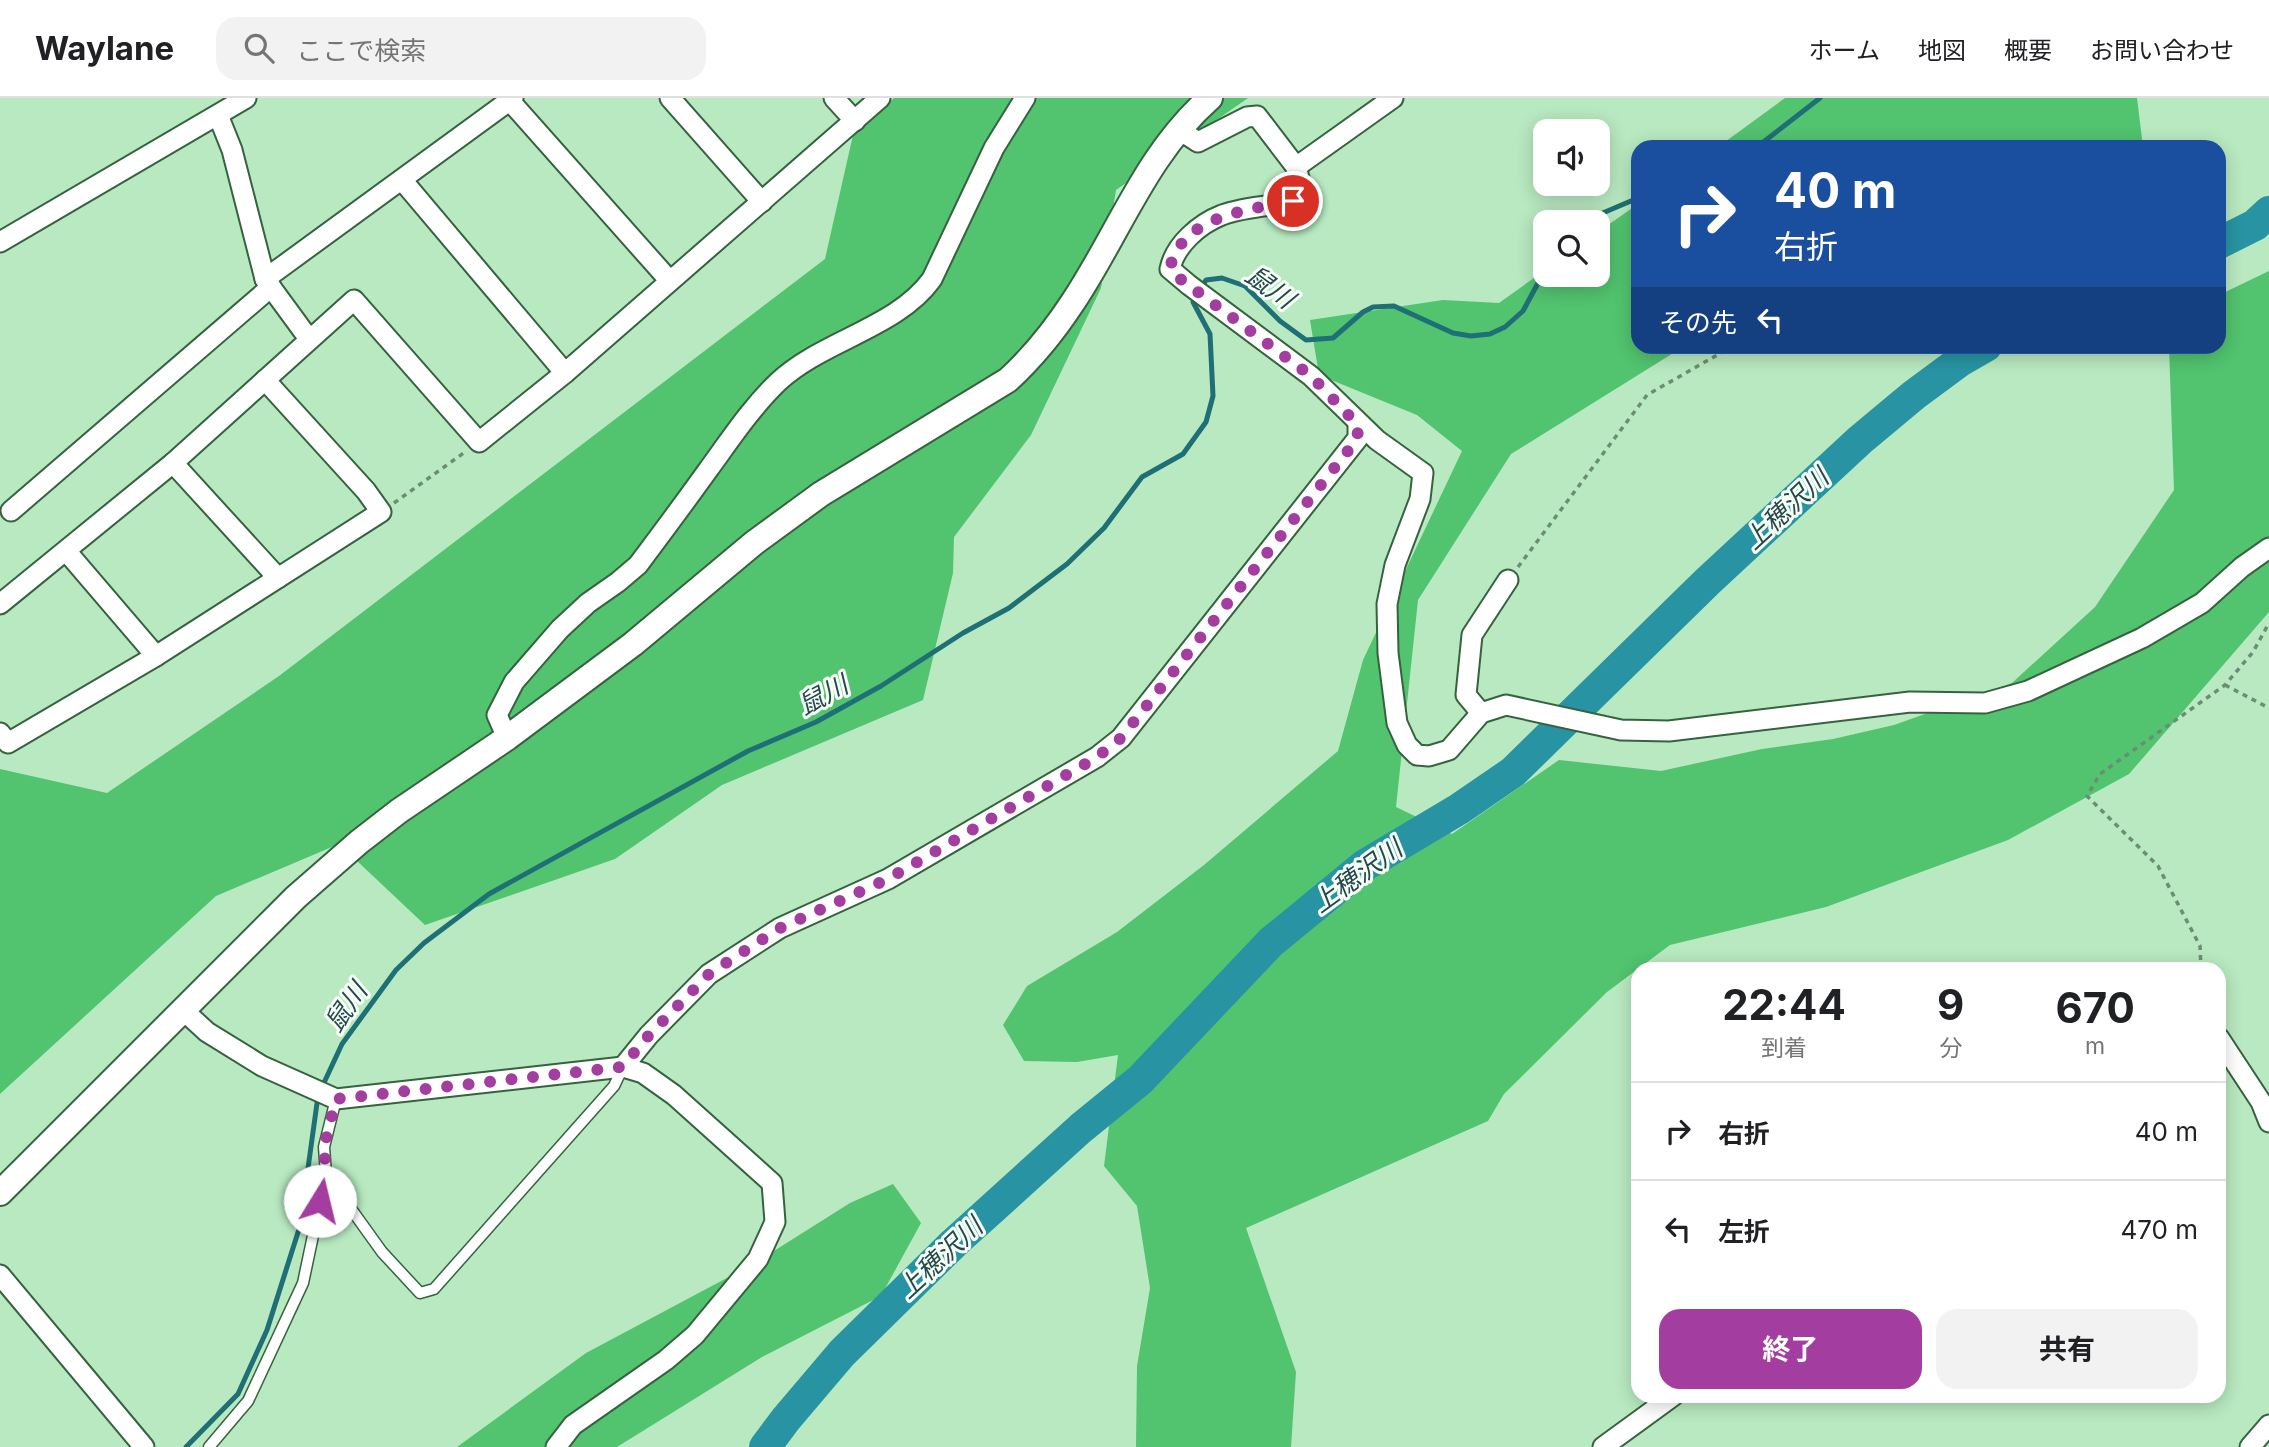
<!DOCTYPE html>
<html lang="ja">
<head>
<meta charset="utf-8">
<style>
  :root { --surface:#fff; --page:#f2f2f2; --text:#202124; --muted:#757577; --line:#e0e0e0; --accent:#a43da0 }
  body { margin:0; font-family:Inter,"Noto Sans JP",sans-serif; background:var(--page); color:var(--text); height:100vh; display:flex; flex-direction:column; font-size:26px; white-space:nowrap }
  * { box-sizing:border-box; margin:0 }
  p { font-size:23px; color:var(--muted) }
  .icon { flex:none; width:38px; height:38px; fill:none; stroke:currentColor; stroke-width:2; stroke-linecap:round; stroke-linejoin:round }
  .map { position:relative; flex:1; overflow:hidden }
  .side { position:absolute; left:1631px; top:864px; width:595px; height:441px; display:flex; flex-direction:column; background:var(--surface); border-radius:21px; box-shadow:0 4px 18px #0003 }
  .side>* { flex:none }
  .banner { position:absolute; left:1631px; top:42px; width:595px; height:214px; border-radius:21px; box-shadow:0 4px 18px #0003; background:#1a4fa0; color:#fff; overflow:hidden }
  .controls { position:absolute; left:1533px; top:21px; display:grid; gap:14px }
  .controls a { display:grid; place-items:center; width:77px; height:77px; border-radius:14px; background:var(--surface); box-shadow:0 4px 18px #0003; font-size:35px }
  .pin { position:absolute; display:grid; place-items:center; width:60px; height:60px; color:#fff; margin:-30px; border:4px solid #fff; border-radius:50%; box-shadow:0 2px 7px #0007 }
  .me { position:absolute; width:77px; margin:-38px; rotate:9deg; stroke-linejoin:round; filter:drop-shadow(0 0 5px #0008) }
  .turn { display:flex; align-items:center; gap:24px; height:147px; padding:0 28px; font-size:32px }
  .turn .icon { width:91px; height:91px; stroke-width:2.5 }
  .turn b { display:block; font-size:49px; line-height:60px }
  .then { display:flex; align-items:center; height:66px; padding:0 28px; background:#0003; gap:14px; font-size:26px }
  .eta { display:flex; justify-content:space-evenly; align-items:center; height:119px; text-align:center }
  .eta b { font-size:42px; font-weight:700; line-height:49px }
  .cta { display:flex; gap:14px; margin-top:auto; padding:14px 28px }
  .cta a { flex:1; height:80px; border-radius:21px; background:var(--accent); color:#fff; font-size:28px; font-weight:700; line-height:80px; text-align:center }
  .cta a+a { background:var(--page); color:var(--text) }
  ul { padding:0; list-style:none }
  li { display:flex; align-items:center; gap:21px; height:98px; padding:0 28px; border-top:2px solid var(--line) }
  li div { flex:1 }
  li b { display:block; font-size:26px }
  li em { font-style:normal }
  header { display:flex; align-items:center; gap:42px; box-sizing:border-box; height:98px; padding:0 35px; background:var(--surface); border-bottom:2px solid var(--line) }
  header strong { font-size:33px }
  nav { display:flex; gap:38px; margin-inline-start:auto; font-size:24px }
  .search { width:490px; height:63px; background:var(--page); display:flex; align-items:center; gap:18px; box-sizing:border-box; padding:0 24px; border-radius:21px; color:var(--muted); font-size:26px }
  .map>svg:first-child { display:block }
</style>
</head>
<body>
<header>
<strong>Waylane</strong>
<div class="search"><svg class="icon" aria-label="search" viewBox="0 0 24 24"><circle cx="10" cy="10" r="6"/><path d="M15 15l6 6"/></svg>ここで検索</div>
<nav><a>ホーム</a><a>地図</a><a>概要</a><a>お問い合わせ</a></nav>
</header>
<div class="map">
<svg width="2269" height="1349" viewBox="0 0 2269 1349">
  <rect width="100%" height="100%" fill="#b8e9c0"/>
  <!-- forest -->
  <g fill="#52c36f">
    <path d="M894,0H1248L1116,92L1101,190L1031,337L954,439L953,475L923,602L722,687L615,761L425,827L339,746L216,798L0,996V671L107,695L279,578L825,161L853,37Z"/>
    <path d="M1785,0H2137L2143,49H1718Z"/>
    <path d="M1638,106V248L1683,249L1511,356L1418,502L1396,709L1452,736L1559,662L1661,673L1762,651L1833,641L1894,627L2012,585L2095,509L2174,392L2169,249L2219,248V197L2269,173V514L2129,676L2008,742L1826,809L1670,847L1607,894L1504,996L1488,1023L1246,1130L1296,1274L1291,1349H1136L1137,1268L1150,1190L1137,1108L1104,1068L1118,957L1077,964L1024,963L1003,927L1027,888L1117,834L1204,767L1338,653L1363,562L1462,353L1417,317L1319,277L1310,222L1443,202L1499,205L1545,172V177H1598V134Z"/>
    <path d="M893,1086L921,1125L881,1198L762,1259L617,1349H457L586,1255L755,1165L850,1105Z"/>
  </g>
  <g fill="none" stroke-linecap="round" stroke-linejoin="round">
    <!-- stream -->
    <g stroke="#1f7076" stroke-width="5">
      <path d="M1757,49L1820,0"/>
      <path d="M1588,124L1598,117L1638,100"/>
      <path d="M1202,189L1206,182L1222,180L1245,188L1280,223L1306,242L1333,240L1363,214L1373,209L1394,208L1453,235L1471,238L1490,236L1505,229L1523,213L1545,172"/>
      <path d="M322,989L342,946L396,872L424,845L489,796L748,653L816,624L881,588L963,535L1009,510L1067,466L1104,430L1142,379L1183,356L1206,324L1213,298L1210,236L1193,204L1197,198"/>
      <path d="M186,1349L238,1296L267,1232L300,1128L318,998"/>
    </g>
    <!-- river -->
    <g stroke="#2894a3" stroke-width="32">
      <path d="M2219,145L2255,127L2269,114"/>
      <path d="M765,1349L786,1321L842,1255L954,1145L1081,1030L1140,982L1271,844L1365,767L1459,711L1513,674L1707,484L1860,342L1914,297L1960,263L1986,248"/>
    </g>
    <defs>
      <g id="service">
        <path d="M336,1001L324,1049L326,1076L382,1154L420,1195L434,1191L614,988L623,969"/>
        <path d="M209,1349L248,1303L303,1185L326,1076"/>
      </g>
      <g id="minor">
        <path d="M670,0L762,104"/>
        <path d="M834,0L855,23"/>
        <path d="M510,3L669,182"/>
        <path d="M218,17L232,52L265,181L309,241"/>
        <path d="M1178,31L1198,44L1247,19L1257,18L1296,69L1393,0"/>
        <path d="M1296,69L1301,87L1293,104C1270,108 1244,109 1222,117C1199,126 1175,147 1170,171L1189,187L1311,278L1377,342L1423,375L1420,401L1395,467L1387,506L1388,555L1397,625L1407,647L1417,657L1429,658L1449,652L1481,615L1506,607L1621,632L1669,633L1910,604L1985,605L2028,593L2142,540L2202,505L2242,469L2269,450"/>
        <path d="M402,82L565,275"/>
        <path d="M0,144L246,0"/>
        <path d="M265,181L513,0"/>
        <path d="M173,365L278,480"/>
        <path d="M11,413L271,189"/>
        <path d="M0,506L173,365L354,202L479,344L565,275L880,0"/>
        <path d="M156,558L381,414L366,393L265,282"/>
        <path d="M1481,615L1466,597L1472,537L1508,482"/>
        <path d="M0,635L8,645L156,558L67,454"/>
        <path d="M507,640L497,617L514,584L560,531L588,505L618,484L638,467C662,435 685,404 708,372C730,342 751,310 778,284C823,242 897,230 932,181L994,50L1025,0"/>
        <path d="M183,912L207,934L262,968L336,1001L623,969L643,975L674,997L772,1085L775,1124L758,1161L695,1237L666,1262L573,1327L556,1349"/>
        <path d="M2219,940L2261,1004L2269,1024"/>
        <path d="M623,969L649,937L709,876L780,830L888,781L1097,659L1121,640L1358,340V325"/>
        <path d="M0,1177L144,1349"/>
        <path d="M1603,1349L1673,1298"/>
        <path d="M2250,1349L2269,1327"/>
      </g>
      <path id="tertiary" d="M0,1095L296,799L359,744L399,713L507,640L633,546L754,445L821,396L1008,282C1033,259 1054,233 1073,204C1119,135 1146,56 1210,0"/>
    </defs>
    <!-- service casing -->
    <use href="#service" stroke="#36623f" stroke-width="13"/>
    <!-- minor casing -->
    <use href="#minor" stroke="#36623f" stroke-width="23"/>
    <!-- tertiary casing -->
    <use href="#tertiary" stroke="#36623f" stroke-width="28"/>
    <!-- path -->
    <g stroke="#6b8e71" stroke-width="3.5" stroke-dasharray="5 5" stroke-linecap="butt">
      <path d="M394,405L465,354"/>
      <path d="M1518,469L1647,297L1733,248"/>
      <path d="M2225,587L2269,610"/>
      <path d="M2201,872L2200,848L2158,768L2087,698L2100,676L2225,587L2253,554L2269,525"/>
    </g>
    <!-- service -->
    <use href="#service" stroke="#fff" stroke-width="10"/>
    <!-- minor -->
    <use href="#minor" stroke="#fff" stroke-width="19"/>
    <!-- tertiary -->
    <use href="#tertiary" stroke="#fff" stroke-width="24"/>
  </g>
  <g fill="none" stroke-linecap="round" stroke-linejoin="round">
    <!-- route -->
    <path stroke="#a43da0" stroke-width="12" stroke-dasharray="0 21.6" d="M320,1103L326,1076L324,1049L336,1001L622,969L649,937L709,876L780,830L888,781L1097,659L1121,640L1358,340L1357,326L1311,278L1175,177L1170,170C1182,117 1249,112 1293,103"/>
  </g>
  <g text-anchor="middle" stroke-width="6" stroke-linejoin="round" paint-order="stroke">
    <!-- water labels -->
    <g font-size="26" font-style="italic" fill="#27474c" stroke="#f5fff6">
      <text transform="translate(1270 189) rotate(36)" y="9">鼠川</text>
      <text transform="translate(1786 411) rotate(-43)" y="9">上穂沢川</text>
      <text transform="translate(823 597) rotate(-28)" y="9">鼠川</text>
      <text transform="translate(1357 778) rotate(-36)" y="9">上穂沢川</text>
      <text transform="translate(346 909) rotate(-55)" y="9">鼠川</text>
      <text transform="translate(940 1160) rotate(-43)" y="9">上穂沢川</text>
    </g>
  </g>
</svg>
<div class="controls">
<a><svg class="icon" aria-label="sound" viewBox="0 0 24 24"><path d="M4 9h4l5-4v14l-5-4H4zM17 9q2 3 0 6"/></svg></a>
<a><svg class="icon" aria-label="search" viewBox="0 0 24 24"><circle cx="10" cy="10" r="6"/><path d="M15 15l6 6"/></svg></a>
</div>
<div class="pin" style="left:1293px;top:103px;background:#d93025"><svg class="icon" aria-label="arrive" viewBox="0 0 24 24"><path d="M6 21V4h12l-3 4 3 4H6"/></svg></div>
<svg class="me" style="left:320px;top:1103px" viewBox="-20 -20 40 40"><circle r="19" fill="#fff"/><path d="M0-13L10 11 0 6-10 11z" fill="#a43da0"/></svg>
<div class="banner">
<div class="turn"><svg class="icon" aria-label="right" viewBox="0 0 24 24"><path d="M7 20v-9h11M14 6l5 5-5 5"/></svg><div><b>40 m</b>右折</div></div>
<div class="then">その先<svg class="icon" aria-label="left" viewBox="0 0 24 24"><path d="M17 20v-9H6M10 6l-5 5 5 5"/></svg></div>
</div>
<section class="side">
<div class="eta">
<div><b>22:44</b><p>到着</p></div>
<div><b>9</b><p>分</p></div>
<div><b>670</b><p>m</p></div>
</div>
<ul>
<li><svg class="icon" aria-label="right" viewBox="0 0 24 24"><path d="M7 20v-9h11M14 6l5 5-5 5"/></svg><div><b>右折</b></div><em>40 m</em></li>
<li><svg class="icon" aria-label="left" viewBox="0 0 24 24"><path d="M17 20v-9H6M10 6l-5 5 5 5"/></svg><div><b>左折</b></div><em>470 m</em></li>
</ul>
<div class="cta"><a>終了</a><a>共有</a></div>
</section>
</div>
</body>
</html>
